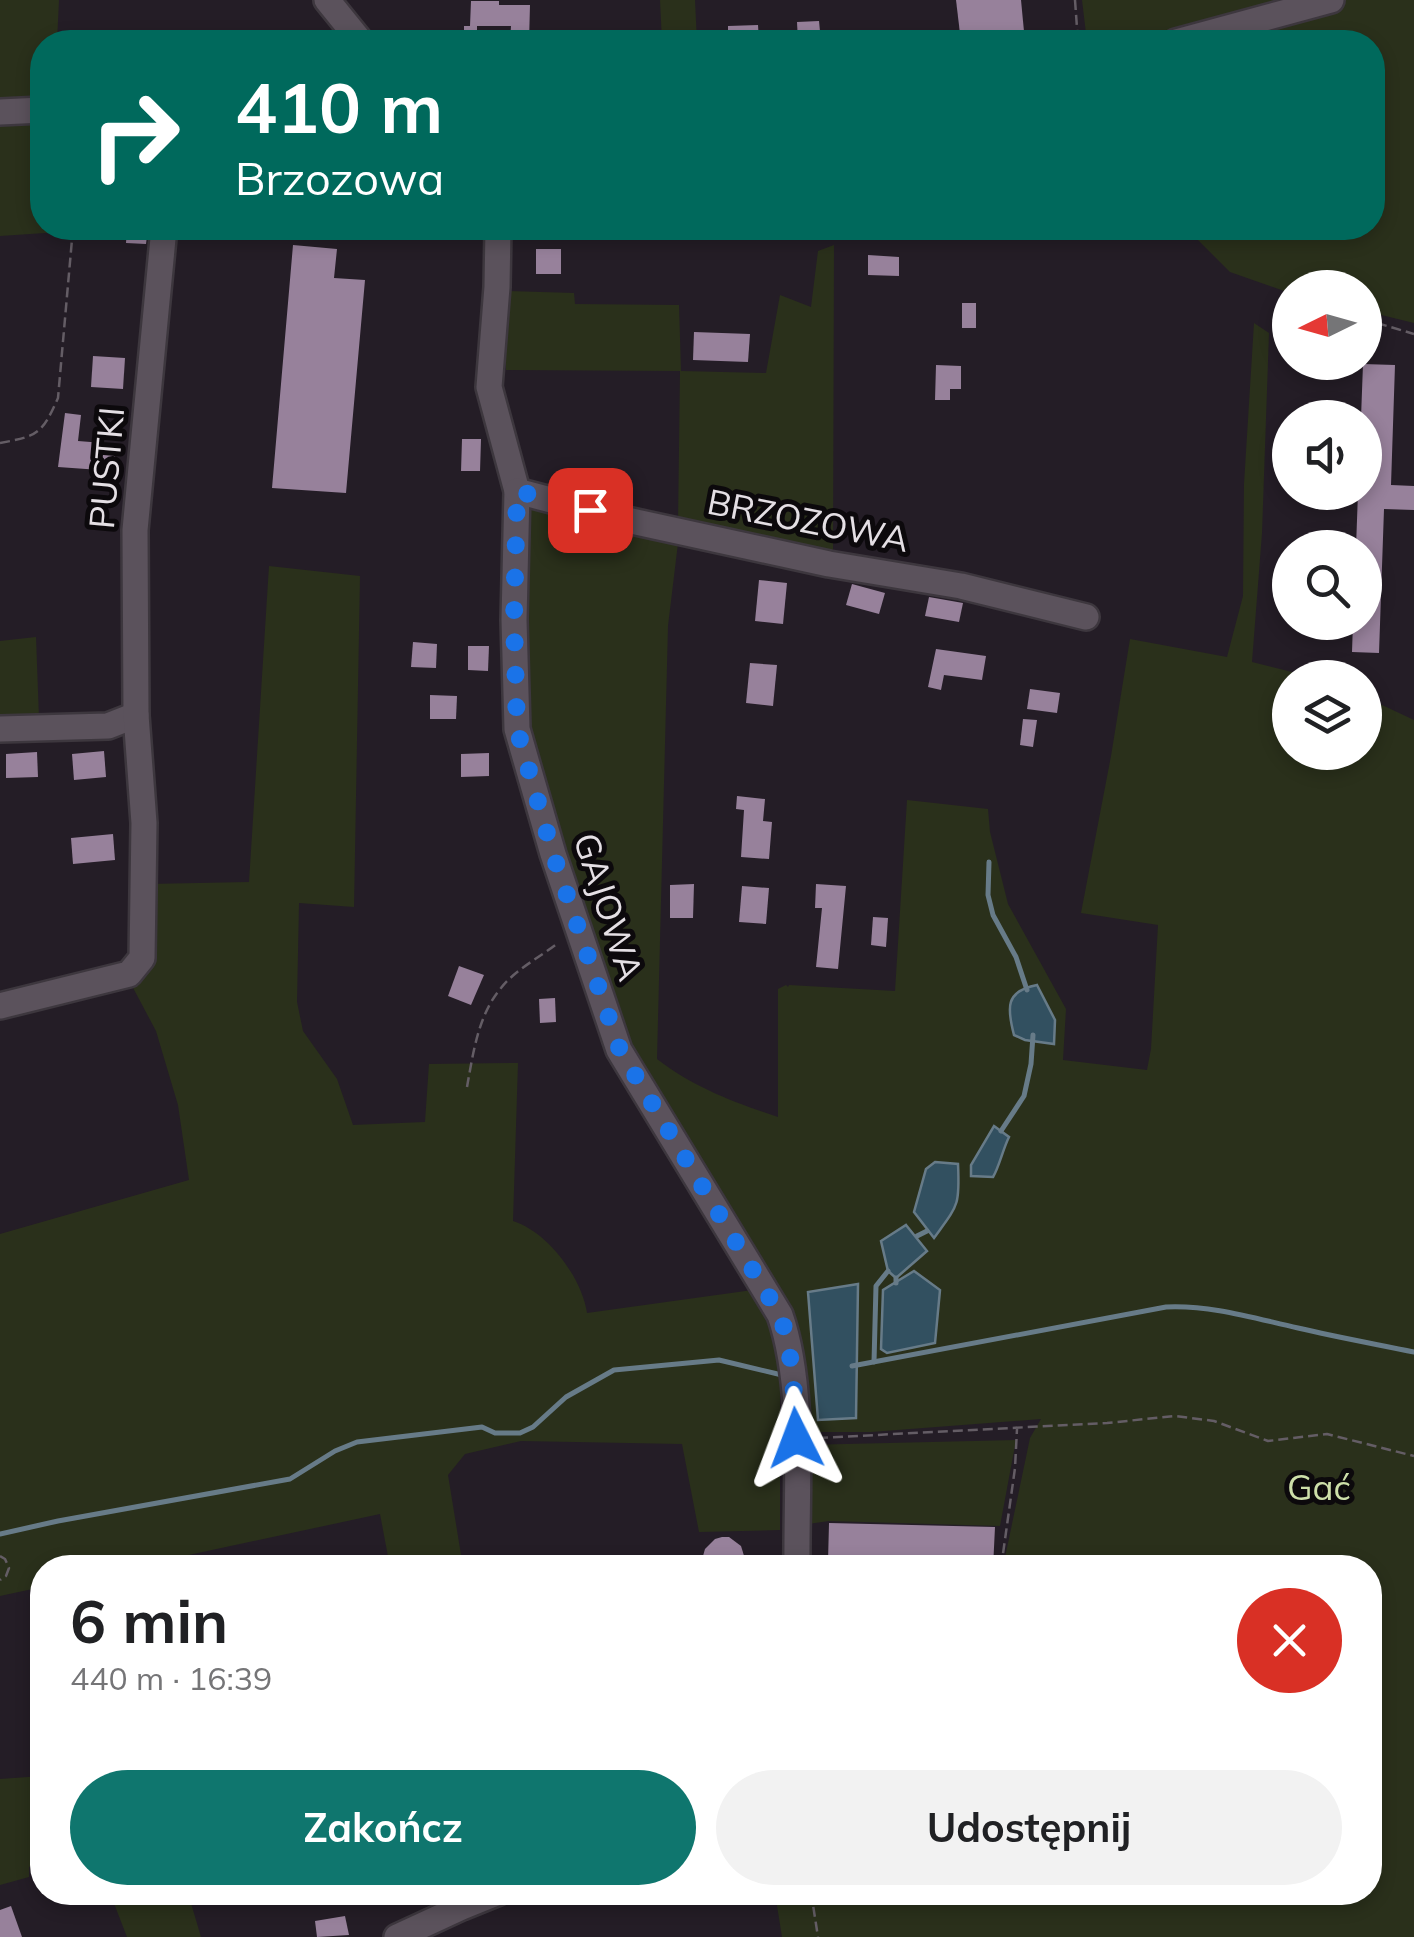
<!DOCTYPE html>
<html lang="pl">
<head>
<meta charset="utf-8">
<style>
  :root { --surface:#fff; --page:#f2f2f2; --text:#202124; --muted:#757577; --accent:#0f766e }
  body { margin:0; font-family:Mulish,sans-serif; background:var(--page); color:var(--text); height:100vh; display:flex; flex-direction:column; font-size:38px; white-space:nowrap }
  * { box-sizing:border-box; margin:0 }
  p { font-size:32px; color:var(--muted) }
  .icon { flex:none; width:55px; height:55px; fill:none; stroke:currentColor; stroke-width:2; stroke-linecap:round; stroke-linejoin:round }
  .map { position:relative; flex:1; overflow:hidden }
  .sheet { position:absolute; left:30px; top:1555px; width:1352px; height:350px; display:flex; flex-direction:column; background:var(--surface); border-radius:40px; box-shadow:0 5px 15px #0003 }
  .sheet>* { flex:none }
  .top-card { position:absolute; left:30px; top:30px; width:1355px; height:210px; border-radius:40px; box-shadow:0 5px 15px #0003; background:#00695c; color:#fff; overflow:hidden }
  .needle { width:65px; rotate:265deg }
  .buttons { position:absolute; left:1272px; top:270px; display:grid; gap:20px }
  .buttons a { display:grid; place-items:center; width:110px; height:110px; border-radius:50%; background:var(--surface); box-shadow:0 5px 15px #0003; font-size:50px }
  .pin { position:absolute; display:grid; place-items:center; width:85px; height:85px; color:#fff; margin:-42px; border-radius:20px; box-shadow:0 5px 15px #0006 }
  .me { position:absolute; width:110px; margin:-55px; rotate:357deg; stroke-linejoin:round; filter:drop-shadow(0 0 8px #0008) }
  .turn { display:flex; align-items:center; gap:35px; height:210px; padding:0 40px; font-size:45px }
  .turn .icon { width:130px; height:130px; stroke-width:2.5 }
  .turn b { display:block; font-size:70px; line-height:85px }
  .round { display:grid; place-items:center; flex:none; width:105px; height:105px; border-radius:52px; background:var(--page) }
  .head { display:flex; align-items:center; justify-content:space-between; height:170px; padding:0 40px }
  h1 { font-size:60px; font-weight:700; line-height:75px }
  .primary-button { display:flex; gap:20px; margin-top:auto; padding:20px 40px }
  .primary-button a { flex:1; height:115px; border-radius:60px; background:var(--accent); color:#fff; font-size:40px; font-weight:700; line-height:115px; text-align:center }
  .primary-button a+a { background:var(--page); color:var(--text) }
  .map>svg:first-child { display:block }
</style>
</head>
<body>
<div class="map">
<svg width="1414" height="1937" viewBox="0 0 1414 1937">
  <rect width="100%" height="100%" fill="#241d26"/>
  <!-- green -->
  <g fill="#2a301b">
    <path d="M0,0H59L57,42H42V101L0,103Z"/>
    <path d="M660,0H695L697,42H662Z"/>
    <path d="M1082,0H1414V323L1365,311V288H1290V293L1230,272L1186,228H1372V42H1087Z"/>
    <path d="M42,116V228H75V231L0,236V119Z"/>
    <path d="M834,245L833,555L678,525L680,371L506,370L504,291L574,293L575,304L679,305L681,371L766,373L780,295L811,307L818,251Z"/>
    <path d="M1254,323L1269,333L1262,533L1252,662L1312,677L1290,678V752H1365V697L1414,720V1937H782L775,1893L1370,1892V1568L1003,1567L1030,1438L1041,1419L871,1432H819L803,1424L798,1365L625,1044L617,1004L532,762L523,695L526,504L678,543L668,626L657,1059C695,1088 733,1102 778,1117V989L786,985L788,987L789,985L895,991L907,800L988,809L990,832L1008,904L1066,1009L1063,1060L1147,1070L1151,1049L1158,925L1081,913L1111,756L1130,639L1227,657L1243,596L1244,484Z"/>
    <path d="M269,566L360,576L354,907L299,903L297,1002L303,1031L337,1079L353,1125L425,1122L429,1064L518,1063L513,1221C548,1232 582,1278 587,1313L760,1289L785,1376L780,1379V1411L785,1421L780,1435V1530L699,1532L682,1444L521,1441L465,1454L448,1475L463,1567H390L380,1514L133,1567L42,1568V1587L0,1596V1234L189,1180L178,1105L156,1031L131,984L148,884L249,882Z"/>
    <path d="M36,637L39,718L0,720V641Z"/>
    <path d="M1016,1440L1000,1526L829,1521L801,1525L804,1445Z"/>
    <path d="M42,1776V1862L29,1867V1877L0,1885V1779Z"/>
    <path d="M110,1893H188L201,1937H127Z"/>
  </g>
  <!-- water -->
  <g fill="#325060" stroke="#677b88" stroke-width="2.5">
    <path d="M1037,985L1055,1020L1054,1044L1025,1040L1014,1035C1007,1008 1005,991 1037,985Z"/>
    <path d="M994,1126L1009,1137C1003,1149 999,1167 993,1177L971,1176V1165Z"/>
    <path d="M935,1162L958,1164C960,1206 958,1205 934,1238L914,1212L926,1169Z"/>
    <path d="M906,1225L927,1251L896,1278L888,1271L881,1241Z"/>
    <path d="M914,1271L940,1290L935,1343L887,1353L881,1349L883,1290Z"/>
    <path d="M858,1284L856,1418L818,1420L808,1292Z"/>
  </g>
  <g fill="none" stroke-linecap="round" stroke-linejoin="round">
    <!-- stream -->
    <g stroke="#677b88" stroke-width="5">
      <path d="M989,862L988,895L993,915L1016,957L1027,990"/>
      <path d="M1001,1131L1024,1096L1031,1064L1033,1035"/>
      <path d="M917,1236L927,1231"/>
      <path d="M896,1278V1283"/>
      <path d="M874,1362L876,1286L888,1271"/>
      <path d="M852,1366L1166,1307C1212,1305 1253,1318 1298,1328C1336,1337 1375,1344 1414,1352"/>
      <path d="M0,1534L58,1521L290,1479L335,1451L357,1442L482,1427L495,1433H520L533,1427L566,1397L614,1370L719,1360L782,1375"/>
    </g>
  </g>
  <!-- building -->
  <g fill="#97819b">
    <path d="M956,0H1021L1025,42H961Z"/>
    <path d="M471,1H499V5H530L529,42H510L511,26H477V42H464V26H470Z"/>
    <path d="M819,21L821,42H798L797,22Z"/>
    <path d="M758,25L759,42H728V26Z"/>
    <path d="M127,228H148L146,244L126,243Z"/>
    <path d="M293,245L337,249L334,278L365,280L346,493L272,488Z"/>
    <rect x="536" y="249" width="25" height="25"/>
    <path d="M868,255L899,257V276L868,275Z"/>
    <rect x="962" y="303" width="14" height="25"/>
    <path d="M694,332L750,334L748,362L693,360Z"/>
    <path d="M93,356L125,358L123,389L91,387Z"/>
    <path d="M1363,364L1395,365L1391,485L1414,486V510L1384,509L1379,653L1352,652L1353,622H1365V548H1356L1358,492H1365V418H1361Z"/>
    <path d="M936,365L961,366V389H950V400H935Z"/>
    <path d="M65,413L81,415L78,441L116,444L114,471L58,467Z"/>
    <path d="M462,439H481L480,471H461Z"/>
    <path d="M759,580L787,583L783,624L755,621Z"/>
    <path d="M852,584L885,593L879,614L846,605Z"/>
    <path d="M929,597L963,603L959,622L925,616Z"/>
    <path d="M413,642L437,644L436,668L411,667Z"/>
    <path d="M468,646H489L488,671L468,670Z"/>
    <path d="M936,649L986,656L982,680L944,675L941,690L928,687Z"/>
    <path d="M750,663L777,665L773,706L746,703Z"/>
    <path d="M1030,689L1060,693L1057,713L1027,709Z"/>
    <path d="M430,695L457,696L456,719H430Z"/>
    <path d="M1023,719L1037,720L1033,747L1020,745Z"/>
    <path d="M104,751L106,777L74,780L72,754Z"/>
    <path d="M37,752L38,777L6,778V754Z"/>
    <path d="M489,753V776L461,777V754Z"/>
    <path d="M737,796L765,799L763,821L772,822L769,859L741,857L744,810L736,809Z"/>
    <path d="M113,834L115,860L73,864L71,838Z"/>
    <path d="M694,884L693,918H670V885Z"/>
    <path d="M816,884L846,886L838,969L816,967L822,908H815Z"/>
    <path d="M742,886L769,888L766,924L739,922Z"/>
    <path d="M873,917L888,918L886,947L871,945Z"/>
    <path d="M459,966L484,975L471,1005L448,996Z"/>
    <path d="M555,998L556,1022L540,1023L539,999Z"/>
    <path d="M829,1523L995,1527L993,1568H831L832,1563L828,1562Z"/>
    <path d="M722,1537H729L741,1546L745,1559L742,1568H706L703,1556L705,1549L715,1539Z"/>
    <path d="M11,1906L22,1937H0V1910Z"/>
    <path d="M345,1916L349,1935L317,1937L315,1921Z"/>
  </g>
  <g fill="none" stroke-linecap="round" stroke-linejoin="round">
    <defs>
      <g id="minor">
        <path d="M327,0L361,42"/>
        <path d="M1176,42L1331,0"/>
        <path d="M0,112L42,110"/>
        <path d="M498,228L497,287L489,387L517,491L514,620L517,729L553,854L619,1050L780,1315C805,1387 796,1490 797,1568"/>
        <path d="M517,491L627,520L829,564L961,586L1086,617"/>
        <path d="M0,729L108,726L136,715"/>
        <path d="M0,1006L129,974L142,958L144,823L136,715L135,530L164,228"/>
        <path d="M397,1937L462,1907L499,1892"/>
      </g>
    </defs>
    <!-- minor casing -->
    <use href="#minor" stroke="#3d373e" stroke-width="30"/>
    <!-- path -->
    <g stroke="#645d65" stroke-width="2.5" stroke-dasharray="10 5" stroke-linecap="butt">
      <path d="M1075,0L1078,42"/>
      <path d="M1377,323L1414,334"/>
      <path d="M0,443C38,436 42,434 58,398L73,228"/>
      <path d="M467,1087C473,1054 478,1015 501,988C515,970 540,957 558,943"/>
      <path d="M818,1438L1107,1423L1175,1416L1214,1421L1268,1441L1327,1434L1414,1456"/>
      <path d="M0,1556L5,1559L9,1568L6,1576L0,1580"/>
      <path d="M1001,1568L1015,1468L1017,1429"/>
      <path d="M811,1892L818,1937"/>
    </g>
    <!-- minor -->
    <use href="#minor" stroke="#5b525c" stroke-width="25"/>
  </g>
  <g fill="none" stroke-linecap="round" stroke-linejoin="round">
    <!-- route -->
    <path stroke="#1a73e8" stroke-width="18" stroke-dasharray="0 32.4" d="M590,510L517,491L514,620L517,729L553,854L620,1050L780,1315C794,1356 794,1396 796,1438"/>
  </g>
  <g text-anchor="middle" stroke-width="10" stroke-linejoin="round" paint-order="stroke">
    <!-- street labels -->
    <g font-size="35" fill="#e4dfe4" stroke="#0c090c">
      <text transform="translate(107 468) rotate(-85)" y="12">PUSTKI</text>
      <text transform="translate(808 521) rotate(11)" y="12">BRZOZOWA</text>
      <text transform="translate(608 907) rotate(72)" y="12">GAJOWA</text>
    </g>
    <!-- park labels -->
    <g font-size="35" fill="#cddfa9" stroke="#0c090c">
      <text x="1319" y="1500">Gać</text>
    </g>
  </g>
</svg>
<div class="buttons">
<a><svg class="needle" viewBox="-14 -14 28 28"><path d="M0-13l5 13h-10z" fill="#e53935"/><path d="M0 13l5-13h-10z" fill="#757577"/></svg></a>
<a><svg class="icon" aria-label="sound" viewBox="0 0 24 24"><path d="M4 9h4l5-4v14l-5-4H4zM17 9q2 3 0 6"/></svg></a>
<a><svg class="icon" aria-label="search" viewBox="0 0 24 24"><circle cx="10" cy="10" r="6"/><path d="M15 15l6 6"/></svg></a>
<a><svg class="icon" aria-label="layers" viewBox="0 0 24 24"><path d="M12 4l9 5-9 5-9-5zM3 14l9 5 9-5"/></svg></a>
</div>
<div class="pin" style="left:590px;top:510px;background:#d93025"><svg class="icon" aria-label="arrive" viewBox="0 0 24 24"><path d="M6 21V4h12l-3 4 3 4H6"/></svg></div>
<svg class="me" style="left:796px;top:1438px" viewBox="-20 -20 40 40"><path d="M0-17L14 15 0 8-14 15z" fill="#1a73e8" stroke="#fff" stroke-width="4"/></svg>
<div class="top-card">
<div class="turn"><svg class="icon" aria-label="right" viewBox="0 0 24 24"><path d="M7 20v-9h11M14 6l5 5-5 5"/></svg><div><b>410 m</b>Brzozowa</div></div>
</div>
<section class="sheet">
<div class="head"><div><h1>6 min</h1><p>440 m · 16:39</p></div><a class="round" style="background:#d93025;color:#fff"><svg class="icon" aria-label="close" viewBox="0 0 24 24"><path d="M6 6l12 12M18 6L6 18"/></svg></a></div>
<div class="primary-button"><a>Zakończ</a><a>Udostępnij</a></div>
</section>
</div>
</body>
</html>
